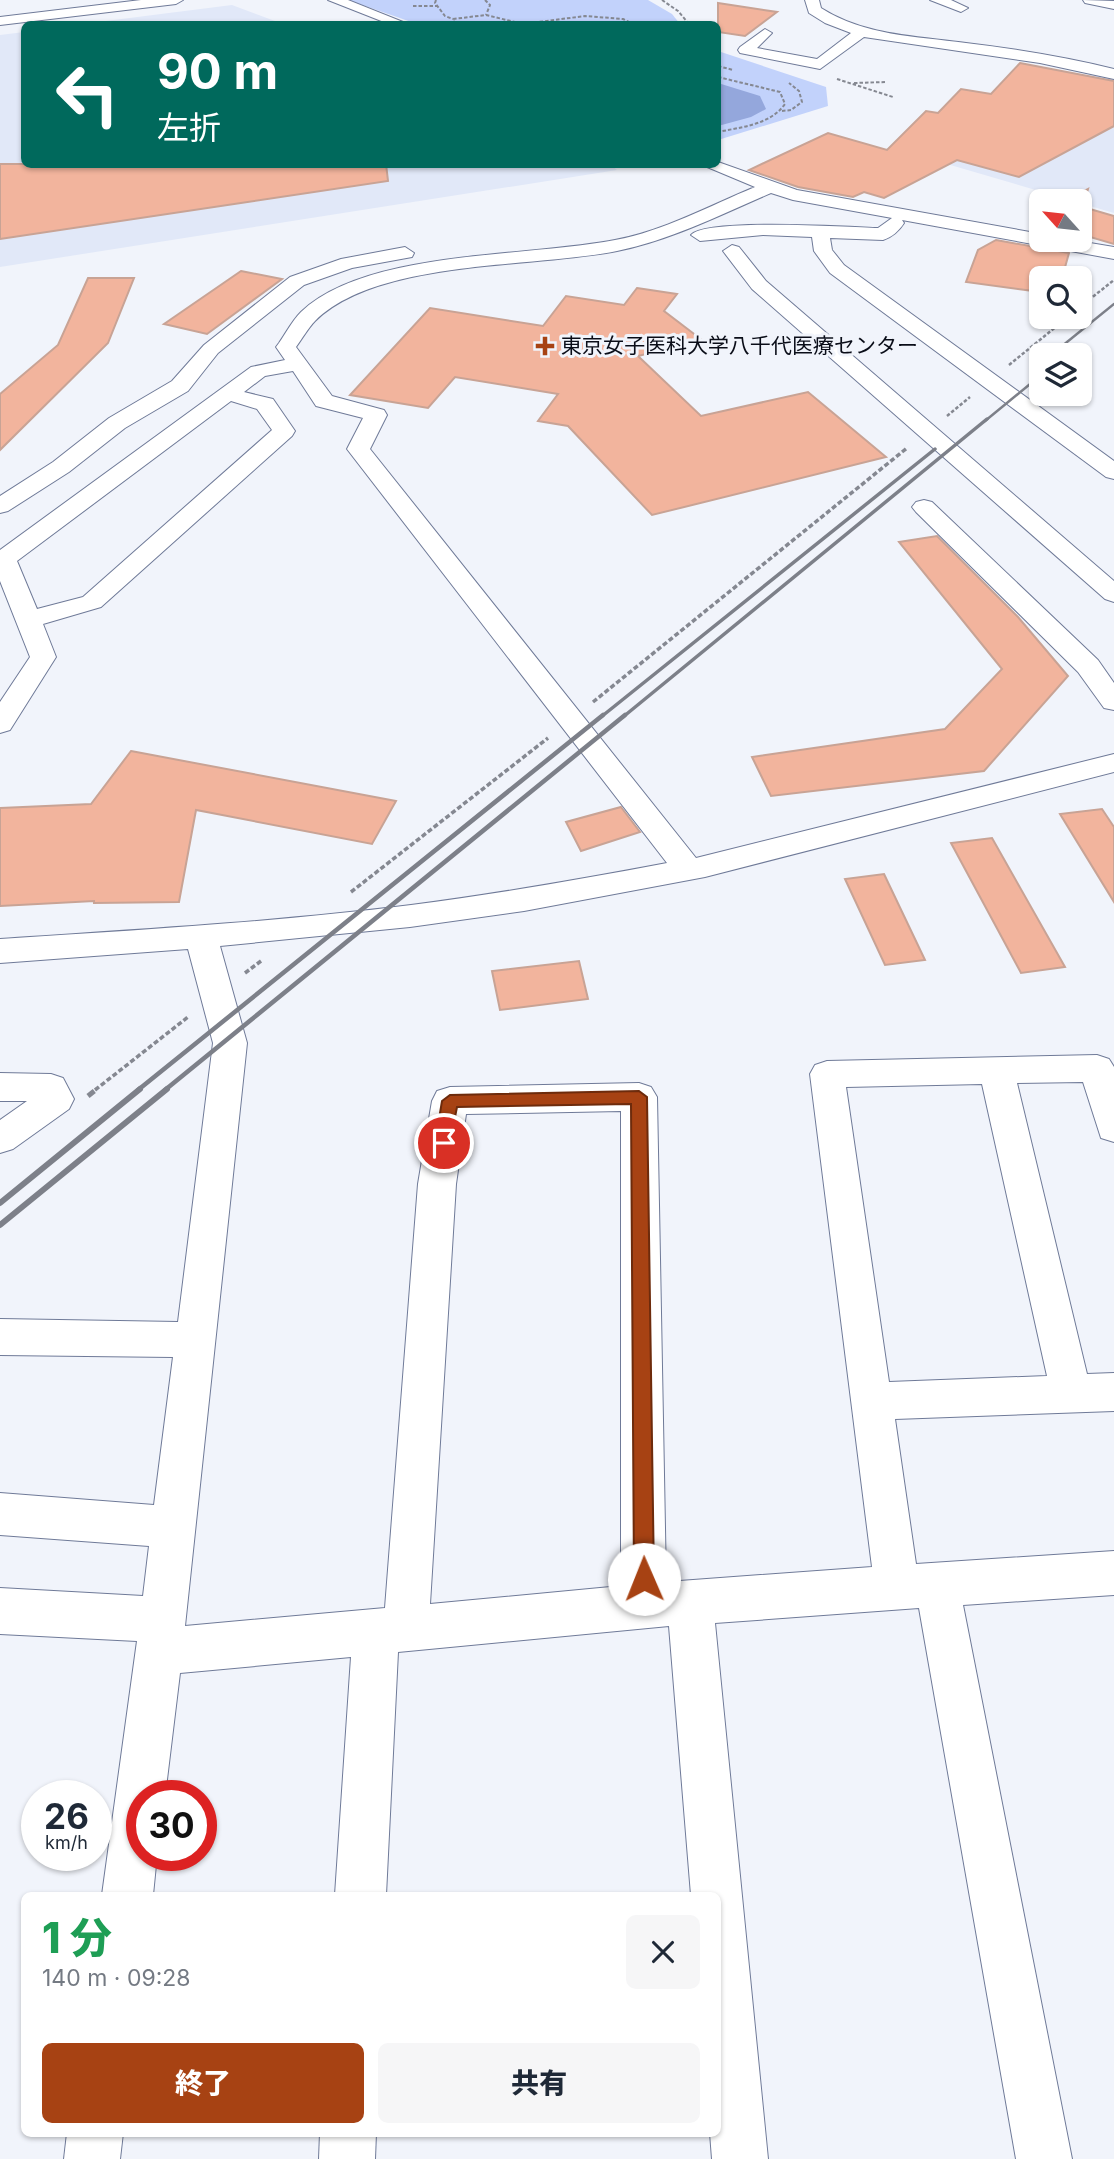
<!DOCTYPE html>
<html lang="ja">
<head>
<meta charset="utf-8">
<style>
  :root { --surface:#fff; --page:#f6f6f7; --text:#1f2937; --muted:#747a83; --accent:#a74213 }
  body { margin:0; font-family:Inter,"Noto Sans JP",sans-serif; background:var(--page); color:var(--text); height:100vh; display:flex; flex-direction:column; font-size:26px; white-space:nowrap }
  * { box-sizing:border-box; margin:0 }
  p { font-size:23px; color:var(--muted) }
  .icon { flex:none; width:38px; height:38px; fill:none; stroke:currentColor; stroke-width:2; stroke-linecap:round; stroke-linejoin:round }
  .map { position:relative; flex:1; overflow:hidden }
  .details { position:absolute; left:21px; top:1892px; width:700px; height:245px; display:flex; flex-direction:column; background:var(--surface); border-radius:10px; box-shadow:0 2px 5px #0004 }
  .details>* { flex:none }
  .top-card { position:absolute; left:21px; top:21px; width:700px; height:147px; border-radius:10px; box-shadow:0 2px 5px #0004; background:#00695c; color:#fff; overflow:hidden }
  .needle { width:46px; rotate:297deg }
  .fabs { position:absolute; left:1029px; top:189px; display:grid; gap:14px }
  .fabs a { display:grid; place-items:center; width:63px; height:63px; border-radius:10px; background:var(--surface); box-shadow:0 2px 5px #0004; font-size:35px }
  .speed { position:absolute; left:21px; top:1780px; display:flex; gap:14px; font-size:35px; font-weight:700; text-align:center }
  .speed>* { display:grid; place-content:center; width:91px; height:91px; border-radius:50%; background:var(--surface); box-shadow:0 2px 5px #0004; line-height:1 }
  .speed small { font-size:18px; font-weight:400 }
  .speed .limit { border:10px solid #d22; background:#fff; color:#111 }
  .pin { position:absolute; display:grid; place-items:center; width:60px; height:60px; color:#fff; margin:-30px; border:4px solid #fff; border-radius:50%; box-shadow:0 2px 7px #0007 }
  .me { position:absolute; width:77px; margin:-38px; rotate:359deg; stroke-linejoin:round; filter:drop-shadow(0 0 5px #0008) }
  .turn { display:flex; align-items:center; gap:24px; height:147px; padding:0 21px; font-size:32px }
  .turn .icon { width:91px; height:91px; stroke-width:2.5 }
  .turn b { display:block; font-size:49px; line-height:60px }
  .round { display:grid; place-items:center; flex:none; width:74px; height:74px; border-radius:10px; background:var(--page) }
  .summary { display:flex; align-items:center; justify-content:space-between; height:119px; padding:0 21px }
  h1 { font-size:42px; font-weight:800; line-height:52px; color:#1e9e55 }
  .action { display:flex; gap:14px; margin-top:auto; padding:14px 21px }
  .action a { flex:1; height:80px; border-radius:10px; background:var(--accent); color:#fff; font-size:28px; font-weight:800; line-height:80px; text-align:center }
  .action a+a { background:var(--page); color:var(--text) }
  .map>svg:first-child { display:block }
</style>
</head>
<body>
<div class="map">
<svg width="1114" height="2159" viewBox="0 0 1114 2159">
  <rect width="100%" height="100%" fill="#f1f4fb"/>
  <!-- built -->
  <g fill="#e1e8f8">
    <path d="M232,5L283,24H82Z"/>
    <path d="M24,32V164H610L617,170L0,267V35Z"/>
    <path d="M1093,73L1114,78V213L923,157Z"/>
  </g>
  <!-- green -->
  <g fill="#c2d2fb">
    <path d="M348,0H648L672,14L680,24H417Z"/>
    <path d="M718,51L826,87L828,106L718,140Z"/>
  </g>
  <!-- water -->
  <path fill="#94a7dc" d="M718,83L760,96L766,109L751,117L718,126Z"/>
  <!-- building -->
  <g fill="#f2b49d" stroke="#c8a395" stroke-width="2">
    <path d="M718,3L777,12L745,36L718,32Z"/>
    <path d="M1020,63L1114,81V126L1019,177L957,160L884,198L864,192L853,197L798,187L749,170L828,133L887,150L926,111L938,113L961,89L991,94Z"/>
    <path d="M0,164H386L388,181L0,239Z"/>
    <path d="M1088,189L1083,207L1114,216V244L1080,234V201H1066Z"/>
    <path d="M996,240L1069,253L1062,278H1041V292L966,282L978,250Z"/>
    <path d="M241,271L282,279L207,334L164,324Z"/>
    <path d="M88,278H134L108,343L0,450V394L58,345Z"/>
    <path d="M637,288L677,294L664,311L702,340L638,356L701,416L808,392L886,457L652,515L568,426L538,421L558,394L455,377L428,408L350,395L430,308L543,326L566,296L624,305Z"/>
    <path d="M937,536L1018,617L1068,676L984,771L771,796L752,757L945,729L1002,669L899,542Z"/>
    <path d="M131,751L396,801L372,844L196,810L179,902L94,903V901L0,906V808L91,804Z"/>
    <path d="M621,807L640,832L581,851L566,822Z"/>
    <path d="M1102,809L1114,827V902L1060,814Z"/>
    <path d="M992,838L1065,967L1021,973L951,843Z"/>
    <path d="M884,874L925,960L885,965L845,879Z"/>
    <path d="M579,961L588,999L500,1010L492,971Z"/>
  </g>
  <g fill="none" stroke-linecap="round" stroke-linejoin="round">
    <defs>
      <g id="minor">
        <path d="M141,0H183L176,4L0,25V17Z"/>
        <path d="M328,0H348L408,24H389Z"/>
        <path d="M805,0H819L821,8C865,36 915,36 966,43C1016,49 1065,57 1114,69V79L1040,63L864,37L820,69L740,53L738,50L740,47L765,29L772,33L757,48L817,59L851,33L825,23L809,13Z"/>
        <path d="M930,0H951L968,8L961,12Z"/>
        <path d="M1083,0L1114,1V9L1085,3Z"/>
        <path d="M718,162L797,190L1041,234V240H1072L1114,247V259L902,220L904,223C899,231 892,237 883,240L830,238L832,250L844,265L1114,461V479L1106,477L830,273L814,251L812,237L763,235L700,241L691,235C705,218 850,227 878,228L892,218L793,200L771,193C720,215 671,240 617,251C534,268 377,259 315,321C308,328 302,339 296,347L332,396L384,410L387,415L370,449L696,858L1114,754V772L705,877L524,911L410,927L220,946L247,1043L185,1626L385,1608L418,1184L432,1101L437,1091L450,1087L639,1083L651,1087L657,1097L666,1582L872,1567L810,1074L815,1065L827,1061L1097,1055L1109,1059L1114,1067V1142L1101,1138L1083,1082L1017,1083L1087,1374L1114,1373V1411L895,1419L916,1564L1114,1551V1595L963,1605L1072,2159H1016L919,1608L715,1623L768,2159H712L710,2133H718V1895H691L669,1626L398,1652L386,1895H335L351,1657L180,1673L165,1796H142V1855H157L153,1895H102L137,1641L0,1634V1588L143,1596L149,1546L0,1535V1493L154,1505L173,1357L0,1355V1319L178,1322L213,1043L188,949L0,963V939C137,930 275,922 411,905C497,894 582,879 667,863L347,449L363,418L316,406L293,371L265,376L244,392L273,399L295,431L292,436L101,607L43,624L56,657L10,730L0,733V702L30,657L0,581V550L251,367L285,360L276,347L279,343C286,333 292,321 301,312C365,250 530,257 615,240C664,231 709,206 755,187L700,164H718ZM231,401L257,409L272,430L83,597L37,609L17,561ZM982,1084L1047,1376L889,1382L846,1087ZM621,1111V1586L430,1604L456,1184L466,1114Z"/>
        <path d="M732,245L739,247L766,281L1114,581V602L1105,599L752,289L723,251Z"/>
        <path d="M405,247L414,253L412,257L352,268L304,285L218,353L188,391L125,428L69,472L8,511L0,513V496L53,462L109,418L172,381L204,345L290,277L341,259Z"/>
        <path d="M924,500L932,502L1098,660L1114,683V710L1104,708L1078,672L916,512L912,507L916,502Z"/>
        <path d="M0,1073L51,1074L63,1078L74,1099L69,1109L13,1149L0,1153V1120L27,1101H0Z"/>
        <path d="M67,2133H123L120,2159H64Z"/>
        <path d="M320,2133H376L375,2159H319Z"/>
      </g>
    </defs>
    <!-- minor casing -->
    <use href="#minor" stroke="#6f7a98" stroke-width="2"/>
    <!-- path-far3 -->
    <g stroke="#858891" stroke-width="2" stroke-dasharray="3.5 2" stroke-linecap="butt">
      <path d="M436,0L435,3L445,16L453,19"/>
      <path d="M485,0L490,5L486,15"/>
      <path d="M662,0L678,11L689,24"/>
      <path d="M413,6H438"/>
      <path d="M455,24L453,19L486,15L523,24L585,16L623,19L633,24"/>
      <path d="M718,66L733,70"/>
      <path d="M718,77L780,92L785,104C770,125 741,127 718,132"/>
      <path d="M837,79L893,97"/>
      <path d="M854,83L886,82"/>
      <path d="M782,111L791,110L802,102L799,91L789,83"/>
    </g>
    <!-- path-far2 -->
    <g stroke="#858891" stroke-width="2.5" stroke-dasharray="3.5 2" stroke-linecap="butt">
      <path d="M1080,307L1114,280"/>
      <path d="M1009,365L1068,317"/>
      <path d="M947,416L970,397"/>
    </g>
    <!-- path-far1 -->
    <g stroke="#858891" stroke-width="3.5" stroke-dasharray="5 2.5" stroke-linecap="butt">
      <path d="M593,702L907,448"/>
      <path d="M351,892L548,738"/>
      <path d="M245,973L261,961"/>
      <path d="M95,1090L188,1017"/>
    </g>
    <!-- path -->
    <path stroke="#858891" stroke-width="5" stroke-dasharray="8 4.5" stroke-linecap="butt" d="M88,1096L97,1089"/>
    <!-- minor -->
    <use href="#minor" fill="#fff" fill-rule="evenodd"/>
    <!-- rail-far3 -->
    <g stroke="#7d8089" stroke-width="2.5">
      <path d="M1051,355L1114,304"/>
      <path d="M985,421L1041,375"/>
    </g>
    <!-- rail-far2 -->
    <g stroke="#7d8089" stroke-width="3.5">
      <path d="M601,717L935,449"/>
      <path d="M623,717L987,419"/>
    </g>
    <!-- rail-far1 -->
    <g stroke="#7d8089" stroke-width="4.5">
      <path d="M138,1090L603,715"/>
      <path d="M165,1090L625,715"/>
    </g>
    <!-- rail -->
    <g stroke="#7d8089" stroke-width="6">
      <path d="M0,1203L140,1089"/>
      <path d="M0,1225L167,1089"/>
    </g>
  </g>
  <!-- route -->
  <path fill="#a74213" stroke="#6d2b0c" stroke-width="2" d="M639,1091L647,1097L654,1579L651,1586L644,1589L637,1586L634,1579L631,1104L457,1107L449,1147H438L435,1143L442,1101L450,1095Z"/>
  <!-- markers -->
  <path fill="#a74213" stroke="#f1f4fb" stroke-width="2.5" d="M541.5 335.5h7v7h7v7h-7v7h-7v-7h-7v-7h7z"/>
  <g text-anchor="middle" stroke-width="6" stroke-linejoin="round" paint-order="stroke">
    <!-- far-poi labels -->
    <g font-size="21" fill="#0a0d18" stroke="#f1f4fb" text-anchor="start">
      <text x="561" y="353">東京女子医科大学八千代医療センター</text>
    </g>
  </g>
</svg>
<div class="fabs">
<a><svg class="needle" viewBox="-14 -14 28 28"><path d="M0-13l5 13h-10z" fill="#e53935"/><path d="M0 13l5-13h-10z" fill="#747a83"/></svg></a>
<a><svg class="icon" aria-label="search" viewBox="0 0 24 24"><circle cx="10" cy="10" r="6"/><path d="M15 15l6 6"/></svg></a>
<a><svg class="icon" aria-label="layers" viewBox="0 0 24 24"><path d="M12 4l9 5-9 5-9-5zM3 14l9 5 9-5"/></svg></a>
</div>
<div class="speed"><div>26<small>km/h</small></div><div class="limit">30</div></div>
<div class="pin" style="left:444px;top:1143px;background:#d93025"><svg class="icon" aria-label="arrive" viewBox="0 0 24 24"><path d="M6 21V4h12l-3 4 3 4H6"/></svg></div>
<svg class="me" style="left:644px;top:1579px" viewBox="-20 -20 40 40"><circle r="19" fill="#fff"/><path d="M0-13L10 11 0 6-10 11z" fill="#a74213"/></svg>
<div class="top-card">
<div class="turn"><svg class="icon" aria-label="left" viewBox="0 0 24 24"><path d="M17 20v-9H6M10 6l-5 5 5 5"/></svg><div><b>90 m</b>左折</div></div>
</div>
<section class="details">
<div class="summary"><div><h1>1 分</h1><p>140 m · 09:28</p></div><a class="round"><svg class="icon" aria-label="close" viewBox="0 0 24 24"><path d="M6 6l12 12M18 6L6 18"/></svg></a></div>
<div class="action"><a>終了</a><a>共有</a></div>
</section>
</div>
</body>
</html>
